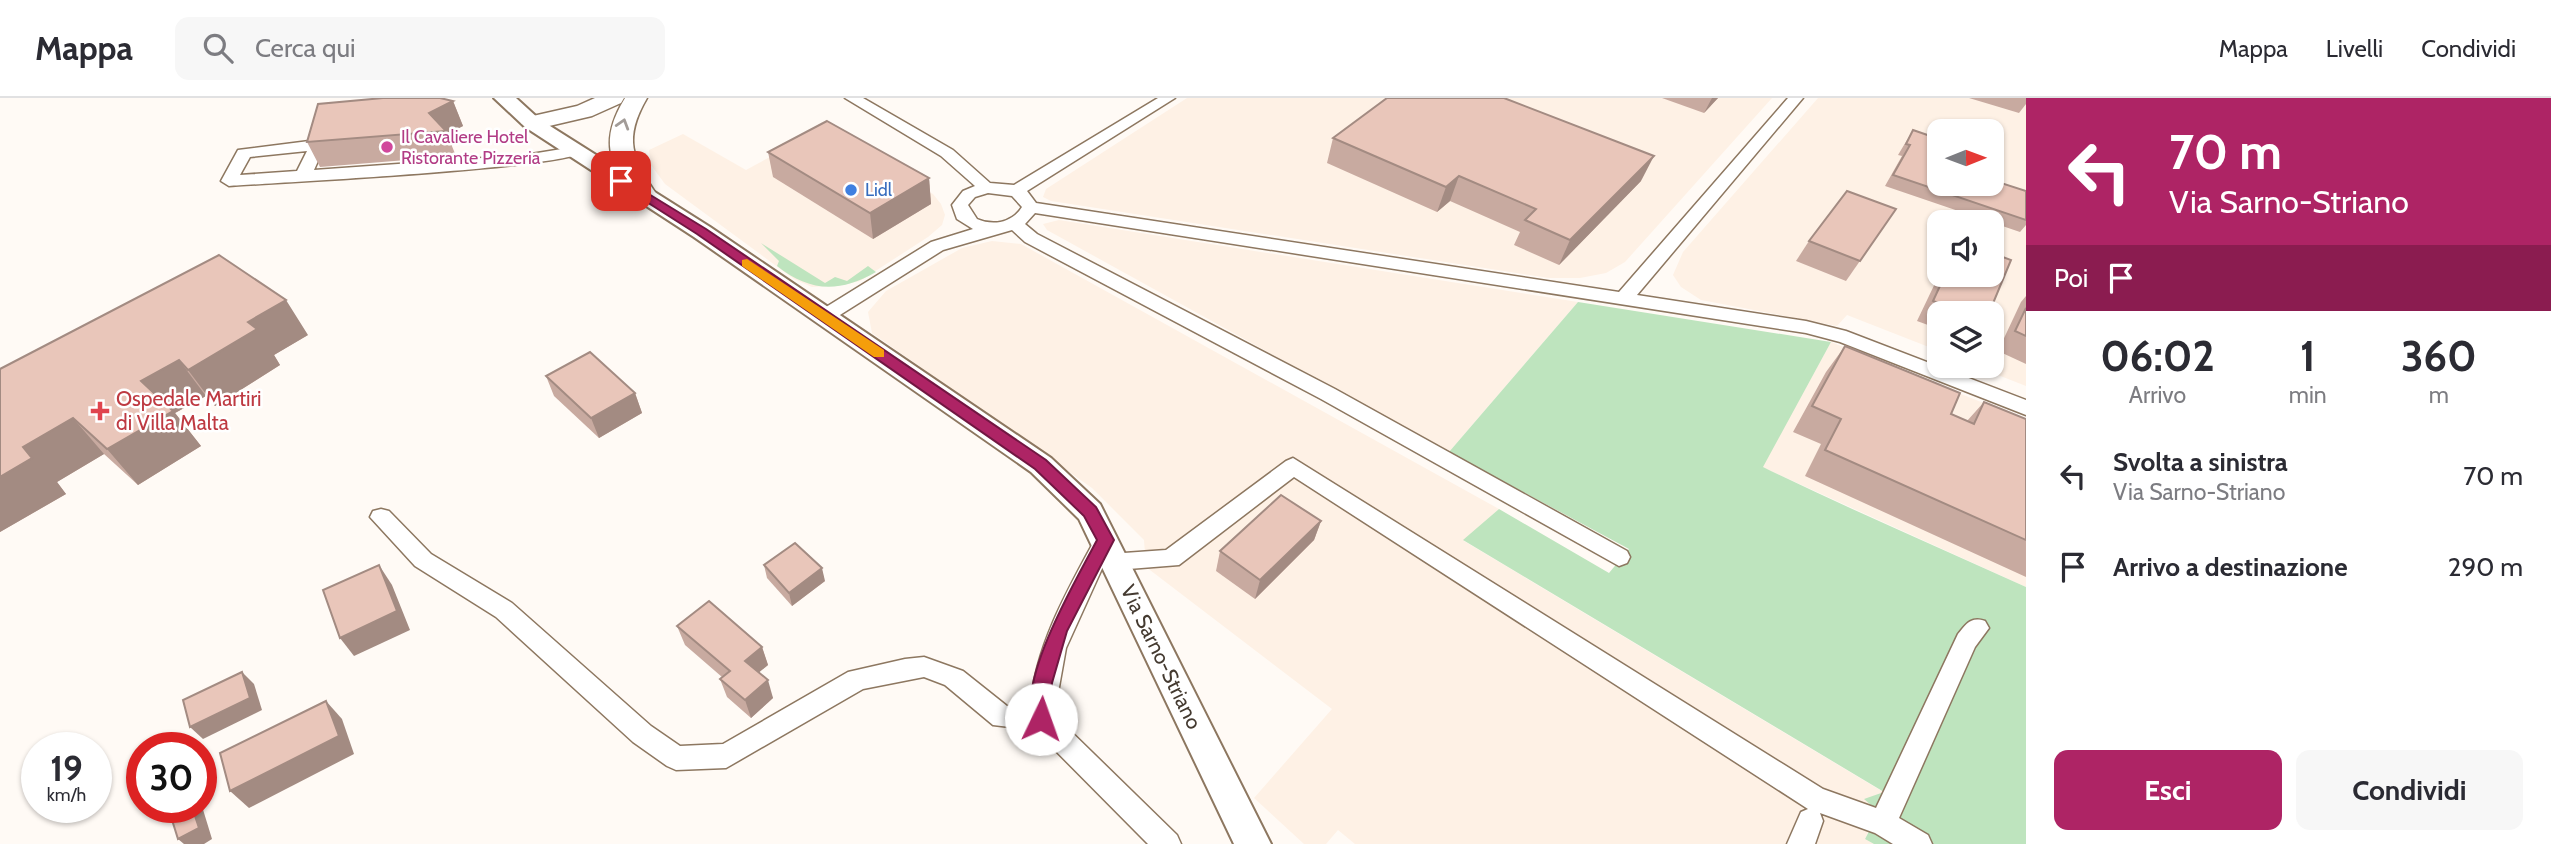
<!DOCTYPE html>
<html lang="it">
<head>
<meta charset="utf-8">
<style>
  :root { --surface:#fff; --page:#f7f7f7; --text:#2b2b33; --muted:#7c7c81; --line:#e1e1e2; --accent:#ae2465 }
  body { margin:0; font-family:Cabin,sans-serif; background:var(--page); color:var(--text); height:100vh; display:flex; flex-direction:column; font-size:26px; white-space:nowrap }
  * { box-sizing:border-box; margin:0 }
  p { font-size:23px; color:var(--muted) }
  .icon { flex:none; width:38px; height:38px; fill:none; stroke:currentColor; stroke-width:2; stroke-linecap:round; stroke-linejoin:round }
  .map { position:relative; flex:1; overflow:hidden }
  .drawer { display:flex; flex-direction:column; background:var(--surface); width:525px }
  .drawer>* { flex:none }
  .banner { background:#ae2465; color:#fff; overflow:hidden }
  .needle { width:46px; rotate:89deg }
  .controls { position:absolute; left:1927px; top:21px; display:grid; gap:14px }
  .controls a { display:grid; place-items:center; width:77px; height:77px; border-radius:14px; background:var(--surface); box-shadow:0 2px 5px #0004; font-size:35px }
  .speed { position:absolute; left:21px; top:634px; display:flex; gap:14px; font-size:35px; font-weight:700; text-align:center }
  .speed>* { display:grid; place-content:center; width:91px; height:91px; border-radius:50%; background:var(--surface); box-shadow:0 2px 5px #0004; line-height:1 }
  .speed small { font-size:18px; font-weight:400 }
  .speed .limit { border:10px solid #d22; background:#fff; color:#111 }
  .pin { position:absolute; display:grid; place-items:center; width:60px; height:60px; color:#fff; margin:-30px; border-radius:14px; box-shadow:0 4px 10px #0006 }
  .me { position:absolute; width:77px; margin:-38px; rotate:3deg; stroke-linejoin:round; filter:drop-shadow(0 0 5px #0008) }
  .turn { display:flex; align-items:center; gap:24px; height:147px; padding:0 28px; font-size:32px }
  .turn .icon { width:91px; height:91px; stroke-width:2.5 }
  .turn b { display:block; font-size:49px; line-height:60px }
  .then { display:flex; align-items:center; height:66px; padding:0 28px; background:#0003; gap:14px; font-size:26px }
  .eta { display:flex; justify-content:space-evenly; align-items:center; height:119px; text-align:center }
  .eta b { font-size:42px; font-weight:800; line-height:49px }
  .cta { display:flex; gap:14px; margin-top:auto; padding:14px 28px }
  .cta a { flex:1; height:80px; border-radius:14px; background:var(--accent); color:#fff; font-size:28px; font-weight:800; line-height:80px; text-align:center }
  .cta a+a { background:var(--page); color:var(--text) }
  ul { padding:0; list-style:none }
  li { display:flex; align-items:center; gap:21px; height:91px; padding:0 28px }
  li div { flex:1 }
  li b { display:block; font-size:26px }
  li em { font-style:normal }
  header { display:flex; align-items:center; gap:42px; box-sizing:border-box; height:98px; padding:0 35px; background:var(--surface); border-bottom:2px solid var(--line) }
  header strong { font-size:33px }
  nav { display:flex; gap:38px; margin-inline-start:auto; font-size:24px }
  .search { width:490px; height:63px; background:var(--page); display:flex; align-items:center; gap:18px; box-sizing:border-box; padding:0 24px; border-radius:14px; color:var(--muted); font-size:26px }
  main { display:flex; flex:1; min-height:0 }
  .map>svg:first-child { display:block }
</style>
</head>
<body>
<header>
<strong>Mappa</strong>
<div class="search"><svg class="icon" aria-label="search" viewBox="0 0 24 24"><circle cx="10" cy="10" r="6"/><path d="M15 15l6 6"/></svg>Cerca qui</div>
<nav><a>Mappa</a><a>Livelli</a><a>Condividi</a></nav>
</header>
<main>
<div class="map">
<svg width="2026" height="746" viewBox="0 0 2026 746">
  <rect width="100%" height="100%" fill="#fffaf5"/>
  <!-- built -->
  <g fill="#fef1e5" fill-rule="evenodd">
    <path d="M1187,0H1772L1625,164L1606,175L1580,180H1549L1051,103L1043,99L1046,91Z"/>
    <path d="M1818,0H2026V288L1975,268H1992V215H1939V253L1847,217L1837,228L1701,202L1681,189L1673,177L1683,154ZM1939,33H1992V86H1939ZM1939,124H1992V177H1939Z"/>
    <path d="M820,32L933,96L941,106L945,117L942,127L928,139L860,183L842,187L812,189L794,181L665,86L651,67L649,52L683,36L746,72Z"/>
    <path d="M1059,122L1578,204L1449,354L1047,132L1043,126Z"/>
    <path d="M992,143L1021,146L1499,411L1464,443L1885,695L1865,741L1874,746H1355L1338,732L1326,746H1304L1254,700L1332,611L1146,469L1144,442L1092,390L872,235L868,214L886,193L962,150Z"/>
    <path d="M1831,244L2026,322V489L1762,369Z"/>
  </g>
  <!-- green -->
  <g fill="#bee4be">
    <path d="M761,145L825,185L835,179L847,183L868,168L876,174C839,195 810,194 777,168L779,163Z"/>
    <path d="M1578,204L1831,244L1763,369C1849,411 1938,449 2026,489V746H1874L1865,741L1879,714L1864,701L1884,694L1463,442L1499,411L1609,475L1629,451L1449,354Z"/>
  </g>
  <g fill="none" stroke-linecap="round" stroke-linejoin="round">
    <defs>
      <g id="minor">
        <path d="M845,0H863L953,52L990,85L1014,87L1158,0H1175L1027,93L1036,105L1619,194L1788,0H1803L1637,197L1806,223L1846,233L2026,302V317L1840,244L1806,235L1035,115L1025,126L1037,136L1335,291L1627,453L1630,459L1627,465L1619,468L1321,301L1025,144L1012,132L943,152L832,222H818L816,218L818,214L931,144L973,131L957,121L952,107L963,93L975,88L941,58ZM988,95L1012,98L1022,109C1012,125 993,128 977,121L968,107L975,99Z"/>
        <path d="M317,42L325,47L314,72L525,57L574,49L582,54C566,70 273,85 229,88L221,83L238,52ZM307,53L297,73L240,77L250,59Z"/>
        <path d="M1293,360L1823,691L1876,710L1958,536C1966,526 1971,518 1985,523L1989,530L1975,549L1899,720L1928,737L1932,746H1893L1875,735L1820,715L1823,723L1815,746H1787L1801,714L1808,711L1294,379L1179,467L1116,472L1108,469L1105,464L1066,550L1054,617L1177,737L1181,746H1148L1035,632L993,627L945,587L924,579L863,591L726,670L676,672L667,668L633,644L496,519L415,468L370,419L373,413L381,411L389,413L431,456L512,505L651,628L680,648L723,646L848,574L905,561L924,559L963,573L1007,608L1030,609C1036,546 1068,491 1098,436L1106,433L1114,436L1117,442L1110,456L1166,452L1286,363Z"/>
      </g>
      <path id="major" d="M494,0H516L539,21L710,129L1051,360L1100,406L1271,746H1234L1079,421L1031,374L694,139L525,29Z"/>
      <g id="highway">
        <path d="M595,0H624L621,5L592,18L532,32L521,25L524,20L577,8Z"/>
        <path d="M625,0H647C623,41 632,60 657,97L654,102H636C609,64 599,43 625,0Z"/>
      </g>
    </defs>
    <!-- minor casing -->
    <use href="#minor" stroke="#8d7760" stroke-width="3"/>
    <!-- major casing -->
    <use href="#major" stroke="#8d7760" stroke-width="4"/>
    <!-- highway casing -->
    <use href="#highway" stroke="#8d7760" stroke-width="3"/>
    <!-- minor -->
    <use href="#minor" fill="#fff" fill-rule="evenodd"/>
    <!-- major -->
    <use href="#major" fill="#fff" fill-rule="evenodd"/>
    <!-- highway -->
    <use href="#highway" fill="#fff" fill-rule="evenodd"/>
  </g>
  <!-- wall -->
  <g fill="#c8aaa0">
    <path d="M1662,0H1718L1704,15Z"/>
    <path d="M1969,0H2026V6L2019,15Z"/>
    <path d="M453,3L463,28L447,36L456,58L320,69L307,44Z"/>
    <path d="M1913,32L1934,64L2026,93V127L2020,134L1885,88L1902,58L1898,57Z"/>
    <path d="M1333,40L1641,83L1559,167L1514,147L1520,134L1450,103L1437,114L1327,65Z"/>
    <path d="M768,54L929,80L931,106L873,141L773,79Z"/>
    <path d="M1896,111L1846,183L1796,163L1809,143Z"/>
    <path d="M1939,177H1992L1989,215H1939V231L1917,223Z"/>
    <path d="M2026,198V266L1998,253L2021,204Z"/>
    <path d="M308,237L274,257L280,267L215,308L206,298L175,315L201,348L138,387L104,356L57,384L66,396L0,434V271Z"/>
    <path d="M1845,248L1951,316L1967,323L1984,304L2026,321V479L1805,378L1821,346L1793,334L1826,274Z"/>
    <path d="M546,278L635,295L642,315L599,340L554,298Z"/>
    <path d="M1321,423L1314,442L1255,501L1216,473L1220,453Z"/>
    <path d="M764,467L825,483L792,508L767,480Z"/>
    <path d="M677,528L762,549L768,567L759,574L773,600L751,620L727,599L720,581L722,579L685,547Z"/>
  </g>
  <!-- shaded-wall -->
  <g fill="#a38b82">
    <path d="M1712,0H1718L1704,15Z"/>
    <path d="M453,3L463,28L447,36L446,33L429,15Z"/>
    <path d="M1654,58L1641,83L1559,167L1570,142Z"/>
    <path d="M1459,78L1450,103L1437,114L1446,89Z"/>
    <path d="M929,80L931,106L873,141L870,115Z"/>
    <path d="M286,202L308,237L274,257L280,267L215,308L188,272L248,224Z"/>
    <path d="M179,262L206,298L175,315L201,348L138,387L107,351L141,283Z"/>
    <path d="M635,295L642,315L599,340L591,320Z"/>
    <path d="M73,320L104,356L57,384L66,396L0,434V379L23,349Z"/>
    <path d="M1321,423L1314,442L1255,501L1260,482Z"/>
    <path d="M379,467L392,487L410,532L354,558L340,540Z"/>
    <path d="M822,470L825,483L792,508L789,495Z"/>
    <path d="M762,549L768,567L751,581L745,563Z"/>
    <path d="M242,574L254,586L262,612L203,641L190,629Z"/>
    <path d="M768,582L773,600L751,620L745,602Z"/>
    <path d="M326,603L342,621L354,656L249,710L230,693Z"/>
    <path d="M201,705L212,741L204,746H184L178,741L192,709H201Z"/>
  </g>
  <!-- building -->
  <g fill="#e9c6ba" stroke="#a38b82" stroke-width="2">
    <path d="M383,0H440L453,3L429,15L446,33L307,44L318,6Z"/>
    <path d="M1387,0H1504L1654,58L1570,142L1525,122L1536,111L1459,78L1446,89L1333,40Z"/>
    <path d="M827,23L929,80L870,115L768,54Z"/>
    <path d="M1913,32L1939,41V54L1934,64L1939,66V86H1992V82L2026,93V122L1893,77L1910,47L1906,46Z"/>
    <path d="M1847,93L1896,111L1860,163L1809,143Z"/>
    <path d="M1992,155L2011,162L1989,215H1966L1933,203L1945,177H1992Z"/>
    <path d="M219,157L286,202L248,224L257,231L188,272L179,262L141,283L173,313L107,351L73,320L23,349L32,360L0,379V271Z"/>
    <path d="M2026,210V238L2015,233Z"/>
    <path d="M1845,248L1960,295L1951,316L1974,326L1984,304L2026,321V442L1825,352L1841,321L1812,308Z"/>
    <path d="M590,254L635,295L591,320L546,278Z"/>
    <path d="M1281,397L1321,423L1260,482L1220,453Z"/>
    <path d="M795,445L822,470L789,495L764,467Z"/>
    <path d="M379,467L397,513L340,540L323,492Z"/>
    <path d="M709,503L762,549L745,563L768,582L745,602L720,581L730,573L677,528Z"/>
    <path d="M242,574L250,600L190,629L183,602Z"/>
    <path d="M326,603L339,638L230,693L220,655Z"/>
    <path d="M168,709H192L199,730L178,741Z"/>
  </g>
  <!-- one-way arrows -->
  <defs><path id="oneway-chevron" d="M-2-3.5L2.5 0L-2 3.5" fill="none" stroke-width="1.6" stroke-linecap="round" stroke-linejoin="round" transform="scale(1.75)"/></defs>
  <use stroke="#a29c98" href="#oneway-chevron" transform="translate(623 26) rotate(-73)"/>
  <!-- route -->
  <path fill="#ae2465" stroke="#711742" stroke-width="2" d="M621,79L706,131L1046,362L1096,409L1114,442L1067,533L1052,585L1048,627L1041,629L1034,627C1015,584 1077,481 1097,442L1084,418L1035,371L697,136L617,85L615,83Z"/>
  <!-- slow -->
  <path fill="#f59e0b" d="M747,161L884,252V259H874L742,168V162Z"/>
  <!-- markers -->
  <circle fill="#d1479c" stroke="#fff" stroke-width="2.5" cx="387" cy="49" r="7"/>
  <circle fill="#3f7fe0" stroke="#fff" stroke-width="2.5" cx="851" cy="92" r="7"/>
  <path fill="#e0444e" stroke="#fff" stroke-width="2.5" d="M96.5 302.5h7v7h7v7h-7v7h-7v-7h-7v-7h7z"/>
  <g text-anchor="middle" stroke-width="5" stroke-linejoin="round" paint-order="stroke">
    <!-- far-hotel labels -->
    <g font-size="18" fill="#b23c85" stroke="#fff" text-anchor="start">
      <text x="401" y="45">Il Cavaliere Hotel<tspan x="401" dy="21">Ristorante Pizzeria</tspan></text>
    </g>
    <!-- far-shop labels -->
    <g font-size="18" fill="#366cbe" stroke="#fff" text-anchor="start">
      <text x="865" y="98">Lidl</text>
    </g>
    <!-- health labels -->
    <g font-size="21" fill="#be3a42" stroke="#fff" text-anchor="start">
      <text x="116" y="308">Ospedale Martiri<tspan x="116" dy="24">di Villa Malta</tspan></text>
    </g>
    <!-- street labels -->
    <g font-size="21" fill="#443a30" stroke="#fff">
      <text transform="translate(1161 559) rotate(64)" y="7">Via Sarno-Striano</text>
    </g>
  </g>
</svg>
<div class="controls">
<a><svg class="needle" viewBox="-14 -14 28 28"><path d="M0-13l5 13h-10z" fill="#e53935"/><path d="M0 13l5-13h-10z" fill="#7c7c81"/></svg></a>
<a><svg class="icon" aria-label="sound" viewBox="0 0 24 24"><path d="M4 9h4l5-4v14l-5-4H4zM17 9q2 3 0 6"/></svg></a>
<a><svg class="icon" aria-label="layers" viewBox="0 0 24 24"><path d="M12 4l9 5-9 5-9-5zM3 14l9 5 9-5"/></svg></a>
</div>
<div class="speed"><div>19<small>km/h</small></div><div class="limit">30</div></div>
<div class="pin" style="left:621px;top:83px;background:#d93025"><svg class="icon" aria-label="arrive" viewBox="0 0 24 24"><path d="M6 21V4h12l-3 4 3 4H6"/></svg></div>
<svg class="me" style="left:1041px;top:621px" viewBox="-20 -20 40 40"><circle r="19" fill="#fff"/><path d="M0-13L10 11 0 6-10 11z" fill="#ae2465"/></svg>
</div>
<section class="drawer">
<div class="banner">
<div class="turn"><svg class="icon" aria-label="left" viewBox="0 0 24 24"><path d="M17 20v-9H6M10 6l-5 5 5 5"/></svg><div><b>70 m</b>Via Sarno-Striano</div></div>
<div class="then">Poi<svg class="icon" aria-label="arrive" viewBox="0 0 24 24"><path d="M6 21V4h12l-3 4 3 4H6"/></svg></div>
</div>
<div class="eta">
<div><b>06:02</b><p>Arrivo</p></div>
<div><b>1</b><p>min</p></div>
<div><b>360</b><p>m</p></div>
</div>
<ul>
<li><svg class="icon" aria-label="left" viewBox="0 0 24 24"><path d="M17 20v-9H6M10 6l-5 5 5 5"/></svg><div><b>Svolta a sinistra</b><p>Via Sarno-Striano</p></div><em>70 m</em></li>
<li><svg class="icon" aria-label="arrive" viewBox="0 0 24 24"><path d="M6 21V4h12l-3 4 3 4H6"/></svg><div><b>Arrivo a destinazione</b></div><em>290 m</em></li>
</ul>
<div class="cta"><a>Esci</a><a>Condividi</a></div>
</section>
</main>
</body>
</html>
